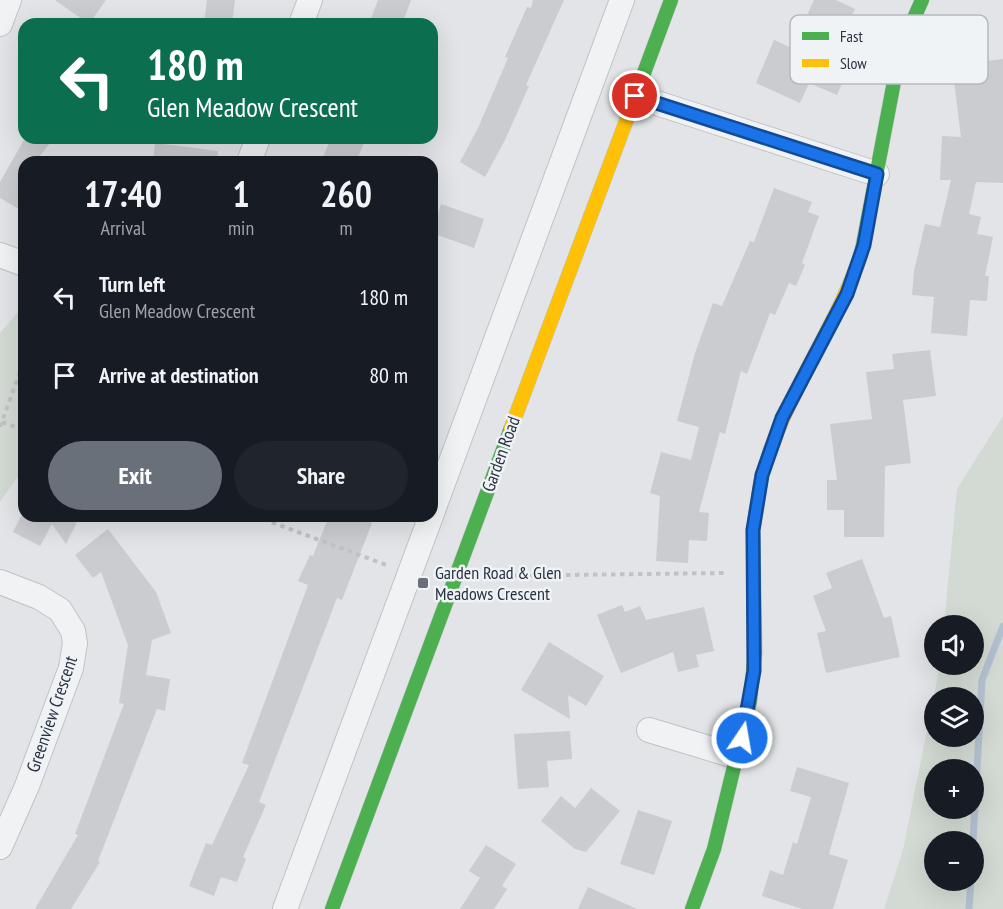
<!DOCTYPE html>
<html lang="en">
<head>
<meta charset="utf-8">
<style>
  :root { --surface:#171b24; --page:#20242c; --text:#f1f3f6; --muted:#9ea1a6; --accent:#6a707a }
  body { margin:0; font-family:"PT Sans Narrow",sans-serif; background:var(--page); color:var(--text); height:100vh; display:flex; flex-direction:column; font-size:22px; white-space:nowrap }
  * { box-sizing:border-box; margin:0 }
  p { font-size:20px; color:var(--muted) }
  .icon { flex:none; width:33px; height:33px; fill:none; stroke:currentColor; stroke-width:2; stroke-linecap:round; stroke-linejoin:round }
  .map { position:relative; flex:1; overflow:hidden }
  .side { position:absolute; left:18px; top:156px; width:420px; height:366px; display:flex; flex-direction:column; background:var(--surface); border-radius:18px; box-shadow:0 6px 24px #0002 }
  .side>* { flex:none }
  .top-card { position:absolute; left:18px; top:18px; width:420px; height:126px; border-radius:18px; box-shadow:0 6px 24px #0002; background:#0b6e4f; color:#fff; overflow:hidden }
  .tools { position:absolute; left:924px; top:615px; display:grid; gap:12px }
  .tools a { display:grid; place-items:center; width:60px; height:60px; border-radius:50%; background:var(--surface); box-shadow:0 6px 24px #0002; font-size:30px }
  .pin { position:absolute; display:grid; place-items:center; width:51px; height:51px; color:#fff; margin:-26px; border:3px solid #fff; border-radius:50%; box-shadow:0 2px 6px #0007 }
  .me { position:absolute; width:66px; margin:-33px; rotate:12deg; stroke-linejoin:round; filter:drop-shadow(0 0 4px #0008) }
  .turn { display:flex; align-items:center; gap:21px; height:126px; padding:0 30px; font-size:27px }
  .turn .icon { width:78px; height:78px; stroke-width:2.5 }
  .turn b { display:block; font-size:42px; line-height:51px }
  .eta { display:flex; justify-content:space-evenly; align-items:center; height:102px; text-align:center }
  .eta b { font-size:36px; font-weight:800; line-height:42px }
  .button { display:flex; gap:12px; margin-top:auto; padding:12px 30px }
  .button a { flex:1; height:69px; border-radius:36px; background:var(--accent); color:#fff; font-size:24px; font-weight:800; line-height:69px; text-align:center }
  .button a+a { background:var(--page); color:var(--text) }
  ul { padding:0; list-style:none }
  li { display:flex; align-items:center; gap:18px; height:78px; padding:0 30px }
  li div { flex:1 }
  li b { display:block; font-size:22px }
  li em { font-style:normal }
  .map>svg:first-child { display:block }
</style>
</head>
<body>
<div class="map">
<svg width="1003" height="909" viewBox="0 0 1003 909">
  <rect width="100%" height="100%" fill="#e2e4e7"/>
  <!-- green -->
  <g fill="#d3dad3" fill-rule="evenodd">
    <path d="M24,305V468L0,502V333Z"/>
    <path d="M1003,416V909H884L903,850L940,665L974,664V626L944,625L957,489ZM934,698H974V736H934ZM934,770H974V808H934ZM934,842H974V880H934Z"/>
  </g>
  <g fill="none" stroke-linecap="round" stroke-linejoin="round">
    <!-- stream -->
    <g stroke="#b3c0d0" stroke-width="7">
      <path d="M973,842L982,680L1003,626"/>
      <path d="M969,909L971,880"/>
    </g>
  </g>
  <!-- building -->
  <g fill="#cacccf">
    <path d="M55,0H106L89,24Z"/>
    <path d="M207,0H235L232,24H204Z"/>
    <path d="M378,0H411L402,24H369Z"/>
    <path d="M533,0H564L526,85L529,86L505,140L485,177L460,162L478,128L508,58L505,57L527,7L531,8Z"/>
    <path d="M814,0H836L855,9L849,21L857,25L837,68L847,72L837,95L809,83L800,103L756,83L774,40L792,48Z"/>
    <path d="M1003,59V183L976,182L969,214L981,217L977,234L993,237L985,276H989L987,301L970,300L967,336L931,333L934,297L912,295L914,271L925,224L940,227L951,180H940L942,136L961,137L952,65Z"/>
    <path d="M25,138H54L35,162H24V212L0,198V182Z"/>
    <path d="M331,138H352L364,143L356,162H321Z"/>
    <path d="M155,143L218,151L217,162H153Z"/>
    <path d="M774,188L812,202L808,212L819,216L802,263L805,265L796,286L789,283L775,315L770,313L747,374L741,371L725,434L720,432L699,512L709,513L707,541L689,540L688,563L656,561L660,496L650,493L661,452L691,460L699,427L677,421L695,353L713,303L722,306L750,241L754,242Z"/>
    <path d="M441,204L484,219L474,248L432,233Z"/>
    <path d="M930,350L936,396L903,400L911,463L885,466L884,537H844V510H827V480H837L830,424L872,419L866,372L894,369L892,354Z"/>
    <path d="M21,516H80L66,544L52,524L40,546L13,532Z"/>
    <path d="M329,516H354L372,523L342,600L337,598L259,802L266,805L243,857L246,859L237,882L221,877L214,896L189,886L206,843L212,845L249,765L242,763L308,585L298,581L310,555L313,556Z"/>
    <path d="M108,529L156,592L171,633L152,640L146,675L170,679L165,711L157,709L98,861L100,862L71,909H35L78,835L75,834L124,704L119,703L128,645L101,572L93,578L75,555Z"/>
    <path d="M862,559L884,618L891,616L900,657L826,673L817,633L826,631L813,596L832,588L826,573Z"/>
    <path d="M622,605L625,612L640,606L646,620L704,607L714,651L696,655L699,667L678,672L673,652L621,673L597,615Z"/>
    <path d="M549,642L604,676L586,706L568,695L570,719L521,690Z"/>
    <path d="M570,731L572,759L547,761L549,787L518,789L514,734Z"/>
    <path d="M797,767L849,783L829,854L848,860L833,909H802L762,896L770,870L783,875L793,842L797,844L811,797L790,791Z"/>
    <path d="M591,788L620,811L586,852L575,849L541,821L561,796L575,808Z"/>
    <path d="M638,810L672,821L654,875L620,864Z"/>
    <path d="M486,845L516,864L502,886L507,889L494,909H460L480,878L469,871Z"/>
    <path d="M588,887L637,909H578Z"/>
  </g>
  <g fill="none" stroke-linecap="round" stroke-linejoin="round">
    <defs>
      <g id="street">
        <path d="M0,24L9,0"/>
        <path d="M301,24L310,0"/>
        <path d="M635,96L877,174"/>
        <path d="M249,162L258,138"/>
        <path d="M0,255L24,264"/>
        <path d="M432,513L622,0"/>
        <path d="M0,582L39,597L60,610L73,631L75,643L71,668L27,786L0,847"/>
        <path d="M649,730L738,757"/>
        <path d="M285,909L431,516"/>
      </g>
      <g id="fast">
        <path d="M631,108L671,0"/>
        <path d="M861,255L900,50L922,0"/>
        <path d="M332,909L511,428"/>
        <path d="M692,909L714,849L750,701L755,653L753,530L762,475L770,451"/>
      </g>
      <g id="slow">
        <path d="M511,428L631,108"/>
        <path d="M770,451C794,383 837,323 861,255"/>
      </g>
    </defs>
    <!-- street casing -->
    <use href="#street" stroke="#c0c2c5" stroke-width="26"/>
    <!-- fast casing -->
    <use href="#fast" stroke="#c0c2c5" stroke-width="15"/>
    <!-- slow casing -->
    <use href="#slow" stroke="#c0c2c5" stroke-width="15"/>
    <!-- path -->
    <g stroke="#c1c2c7" stroke-width="4" stroke-dasharray="4.5 4.5" stroke-linecap="butt">
      <path d="M2,422L24,430"/>
      <path d="M0,427L24,361"/>
      <path d="M255,516L389,566"/>
      <path d="M485,576L726,573"/>
    </g>
    <!-- street -->
    <use href="#street" stroke="#f1f2f4" stroke-width="24"/>
    <!-- fast -->
    <use href="#fast" stroke="#4caf50" stroke-width="14"/>
    <!-- slow -->
    <use href="#slow" stroke="#ffc107" stroke-width="14"/>
  </g>
  <g fill="none" stroke-linecap="round" stroke-linejoin="round">
    <defs>
      <path id="route" d="M635,96L877,174L864,245L847,294L782,418L762,475L753,530L754,671L742,738"/>
    </defs>
    <!-- route casing -->
    <use href="#route" stroke="#114b97" stroke-width="15"/>
    <!-- route -->
    <use href="#route" stroke="#1a73e8" stroke-width="10"/>
  </g>
  <!-- markers -->
  <rect fill="#6a707a" stroke="#f0f3f6" stroke-width="2" x="417" y="577" width="12" height="12" rx="3"/>
  <g text-anchor="middle" stroke-width="5" stroke-linejoin="round" paint-order="stroke">
    <!-- street labels -->
    <g font-size="18" fill="#2a313f" stroke="#f0f3f6">
      <text transform="translate(501 454) rotate(-70)" y="6">Garden Road</text>
      <text transform="translate(52 714) rotate(-71)" y="6">Greenview Crescent</text>
    </g>
    <!-- poi labels -->
    <g font-size="18" fill="#2a313f" stroke="#f0f3f6" text-anchor="start">
      <text x="435" y="579">Garden Road &amp; Glen<tspan x="435" dy="21">Meadows Crescent</tspan></text>
    </g>
  </g>
  <!-- legend -->
  <rect x="790" y="15" width="198" height="69" rx="9" fill="#f0f3f6" stroke="#b5b9bf" stroke-width="1.5"/>
  <rect x="802" y="32" width="27" height="8" fill="#4caf50"/>
  <rect x="802" y="59" width="27" height="8" fill="#ffc107"/>
  <g font-size="16" fill="#2a313f">
    <text x="840" y="42">Fast</text>
    <text x="840" y="69">Slow</text>
  </g>
</svg>
<div class="tools">
<a><svg class="icon" aria-label="sound" viewBox="0 0 24 24"><path d="M4 9h4l5-4v14l-5-4H4zM17 9q2 3 0 6"/></svg></a>
<a><svg class="icon" aria-label="layers" viewBox="0 0 24 24"><path d="M12 4l9 5-9 5-9-5zM3 14l9 5 9-5"/></svg></a>
<a>+</a>
<a>−</a>
</div>
<div class="pin" style="left:635px;top:96px;background:#d93025"><svg class="icon" aria-label="arrive" viewBox="0 0 24 24"><path d="M6 21V4h12l-3 4 3 4H6"/></svg></div>
<svg class="me" style="left:742px;top:738px" viewBox="-20 -20 40 40"><circle r="17" fill="#1a73e8" stroke="#fff" stroke-width="3"/><path d="M0-11L8 9 0 5-8 9z" fill="#fff"/></svg>
<div class="top-card">
<div class="turn"><svg class="icon" aria-label="left" viewBox="0 0 24 24"><path d="M17 20v-9H6M10 6l-5 5 5 5"/></svg><div><b>180 m</b>Glen Meadow Crescent</div></div>
</div>
<section class="side">
<div class="eta">
<div><b>17:40</b><p>Arrival</p></div>
<div><b>1</b><p>min</p></div>
<div><b>260</b><p>m</p></div>
</div>
<ul>
<li><svg class="icon" aria-label="left" viewBox="0 0 24 24"><path d="M17 20v-9H6M10 6l-5 5 5 5"/></svg><div><b>Turn left</b><p>Glen Meadow Crescent</p></div><em>180 m</em></li>
<li><svg class="icon" aria-label="arrive" viewBox="0 0 24 24"><path d="M6 21V4h12l-3 4 3 4H6"/></svg><div><b>Arrive at destination</b></div><em>80 m</em></li>
</ul>
<div class="button"><a>Exit</a><a>Share</a></div>
</section>
</div>
</body>
</html>
